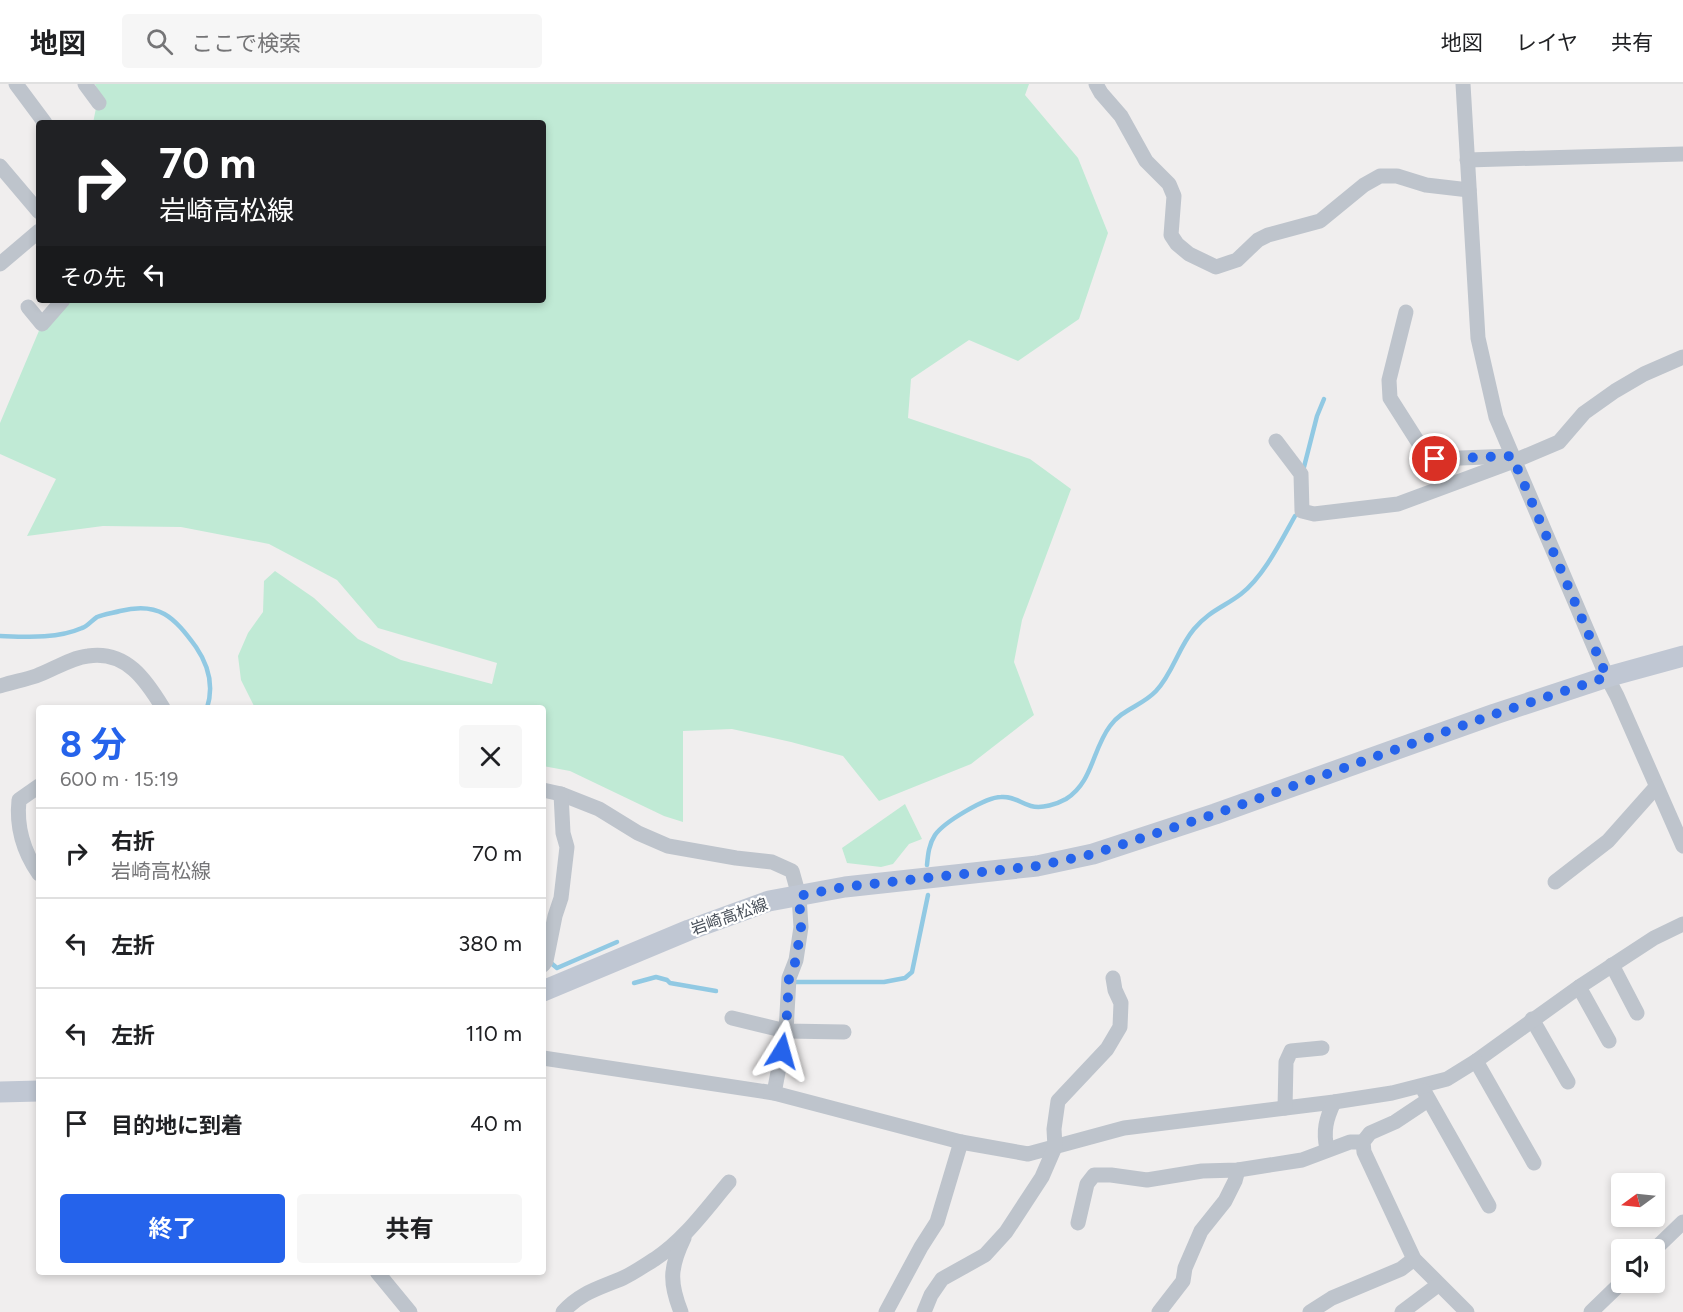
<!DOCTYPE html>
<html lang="ja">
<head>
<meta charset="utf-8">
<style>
  :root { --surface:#fff; --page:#f6f6f6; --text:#202124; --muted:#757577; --line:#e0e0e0; --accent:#2563eb }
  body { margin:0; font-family:Figtree,"Noto Sans JP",sans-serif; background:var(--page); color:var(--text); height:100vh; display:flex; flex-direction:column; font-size:22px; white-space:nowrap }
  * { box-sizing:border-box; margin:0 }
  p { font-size:20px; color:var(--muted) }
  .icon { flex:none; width:33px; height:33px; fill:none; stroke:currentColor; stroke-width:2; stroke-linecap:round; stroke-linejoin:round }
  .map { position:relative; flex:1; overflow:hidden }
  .panel { position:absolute; left:36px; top:621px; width:510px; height:570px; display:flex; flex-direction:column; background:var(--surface); border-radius:6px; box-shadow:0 3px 9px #0003 }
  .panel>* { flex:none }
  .top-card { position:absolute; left:36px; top:36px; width:510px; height:183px; border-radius:6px; box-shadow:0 3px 9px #0003; background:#202124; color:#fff; overflow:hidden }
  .needle { width:39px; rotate:255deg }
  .fabs { position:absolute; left:1611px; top:1089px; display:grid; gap:12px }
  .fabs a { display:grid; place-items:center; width:54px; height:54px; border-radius:6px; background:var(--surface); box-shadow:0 3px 9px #0003; font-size:30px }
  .pin { position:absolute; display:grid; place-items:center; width:51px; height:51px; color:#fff; margin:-26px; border:3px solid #fff; border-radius:50%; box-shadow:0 2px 6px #0007 }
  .me { position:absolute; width:66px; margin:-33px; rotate:8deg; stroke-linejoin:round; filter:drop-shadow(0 0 4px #0008) }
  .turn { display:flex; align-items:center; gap:21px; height:126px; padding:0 24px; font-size:27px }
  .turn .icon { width:78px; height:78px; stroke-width:2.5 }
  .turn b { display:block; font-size:42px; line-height:51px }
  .then { display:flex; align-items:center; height:57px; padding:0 24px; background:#0003; gap:12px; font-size:22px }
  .round { display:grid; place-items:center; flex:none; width:63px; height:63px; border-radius:6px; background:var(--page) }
  .summary { display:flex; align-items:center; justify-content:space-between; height:102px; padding:0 24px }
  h1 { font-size:36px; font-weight:700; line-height:45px; color:var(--accent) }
  .cta { display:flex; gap:12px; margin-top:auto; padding:12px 24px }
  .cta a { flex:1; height:69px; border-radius:6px; background:var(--accent); color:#fff; font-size:24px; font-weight:700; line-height:69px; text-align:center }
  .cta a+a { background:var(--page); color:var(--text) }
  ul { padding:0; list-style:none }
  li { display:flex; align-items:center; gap:18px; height:90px; padding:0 24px; border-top:2px solid var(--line) }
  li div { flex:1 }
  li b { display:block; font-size:22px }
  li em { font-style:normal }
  header { display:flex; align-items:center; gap:36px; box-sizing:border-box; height:84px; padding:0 30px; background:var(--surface); border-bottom:2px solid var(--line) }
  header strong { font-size:28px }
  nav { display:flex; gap:33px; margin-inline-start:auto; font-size:21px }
  .search { width:420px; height:54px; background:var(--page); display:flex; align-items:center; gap:15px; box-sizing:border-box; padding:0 21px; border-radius:6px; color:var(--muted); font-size:22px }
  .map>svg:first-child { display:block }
</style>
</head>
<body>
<header>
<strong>地図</strong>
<div class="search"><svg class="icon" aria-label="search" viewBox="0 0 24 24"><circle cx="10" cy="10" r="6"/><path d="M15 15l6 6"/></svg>ここで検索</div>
<nav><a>地図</a><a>レイヤ</a><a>共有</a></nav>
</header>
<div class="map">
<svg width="1683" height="1228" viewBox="0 0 1683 1228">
  <rect width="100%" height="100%" fill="#f0eeee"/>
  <!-- green -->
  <g fill="#c0ead5">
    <path d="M95,0H1029L1025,11L1078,74L1108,149L1079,235L1018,277L969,256L911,295L908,334L1030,375L1071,405L1022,536L1014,578L1034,631L971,680L879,717L843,672L791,658L732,645L683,647V738L664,732L570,687L543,682V624H255L241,596L238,572L248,549L263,528L264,497L275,487L314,514L358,555L401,576L492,600L497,579L378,544L337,496L269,460L181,443L103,442L27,452L56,395L0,370V339L52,216H543V39H93L99,9Z"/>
    <path d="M905,720L922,755L909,760L893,780L881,783L847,779L842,764Z"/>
  </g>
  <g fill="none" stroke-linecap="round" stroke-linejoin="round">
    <!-- stream -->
    <g stroke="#91c9e3" stroke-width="4.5">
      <path d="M1304,383L1317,332L1324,315"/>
      <path d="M0,552C27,553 57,555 82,544C88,542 92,536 97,533C104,530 113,529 120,527C159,517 174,533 196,563C209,582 214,602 207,624"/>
      <path d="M927,781C928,770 929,760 935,751C944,738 986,713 1001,713C1014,712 1020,719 1031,722C1042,725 1057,720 1066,715C1093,698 1092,666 1110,642C1122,625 1142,622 1156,607C1173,589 1178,564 1194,545C1209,527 1224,523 1241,510C1264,492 1281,457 1295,432"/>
      <path d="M551,879L557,884L617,858"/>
      <path d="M796,898H884L905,894L912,888L928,811"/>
      <path d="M634,899L656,893L667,896L670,899L716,907"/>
    </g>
    <!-- minor -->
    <g stroke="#bec4cc" stroke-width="15">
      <path d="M16,0L45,39"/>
      <path d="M85,0L99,19"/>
      <path d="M1096,0L1101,9L1121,32L1146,77L1169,100L1174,112L1171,151L1177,160L1189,170L1216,183L1237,176L1258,156L1268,151L1320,137L1364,101L1380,92H1397L1426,101L1469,106"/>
      <path d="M1463,0L1478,254L1496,333L1607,593L1617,612L1683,762"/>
      <path d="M1467,76L1683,70"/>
      <path d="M0,82L39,128"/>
      <path d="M0,180L39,147"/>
      <path d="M28,223L42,240L63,216"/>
      <path d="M1406,228L1389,296L1390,314L1425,369L1435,375L1512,372"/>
      <path d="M1276,357L1301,390L1302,427L1314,430L1398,420L1514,377L1559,358L1584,329L1615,307L1644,290L1683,273"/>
      <path d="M0,602C12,598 24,596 36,592C53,586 70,574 88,572C126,566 146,596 163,624"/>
      <path d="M39,702L19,716C16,744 23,767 39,790"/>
      <path d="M543,706L561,710L599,725L638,749L668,762L736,774L772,778L792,787L799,812L801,843L796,876L789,894L786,947L774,1009"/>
      <path d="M1555,798L1608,757L1656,703"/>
      <path d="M543,881L546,877L555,832L561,814L567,763L563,749L561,710"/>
      <path d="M1612,881L1637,929"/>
      <path d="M1579,903L1609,957"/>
      <path d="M732,934L786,947L844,948"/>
      <path d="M1532,935L1568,998"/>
      <path d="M543,974L774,1009L961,1058L1028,1070L1124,1044L1334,1018L1392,1009L1447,995L1476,977L1579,903L1654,854L1683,840"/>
      <path d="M1476,977L1534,1079"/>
      <path d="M1424,1007L1489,1122"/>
      <path d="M1428,1016L1395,1038L1370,1049L1363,1058L1364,1068L1414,1175L1467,1228"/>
      <path d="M1285,1024L1286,978L1291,967L1322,964"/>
      <path d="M1327,1065C1323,1047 1326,1035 1334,1018"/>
      <path d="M1078,1139L1087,1100L1094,1091H1111L1147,1096L1202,1087L1238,1086L1302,1076L1350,1058H1363"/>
      <path d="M1654,1166L1683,1138"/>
      <path d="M377,1188L410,1228"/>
      <path d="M563,1228C581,1208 600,1204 623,1194C634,1189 645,1181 655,1175C685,1155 706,1125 729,1098"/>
      <path d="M681,1228C669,1198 670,1183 684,1154"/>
      <path d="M886,1228L921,1163L937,1138L961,1058"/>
      <path d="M924,1228L931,1211L942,1195L985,1171L1006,1148L1042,1093L1055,1063L1054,1045L1058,1017L1107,965L1120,943L1121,919L1115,906L1113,894"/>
      <path d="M1159,1228L1183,1197L1185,1184L1201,1147L1225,1117L1235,1097L1238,1086"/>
      <path d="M1310,1228L1332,1214L1401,1185L1414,1175"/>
      <path d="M1402,1228L1438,1201"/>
      <path d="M1591,1228L1622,1198"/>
    </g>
    <!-- secondary -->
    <g stroke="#c0c7d3" stroke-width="21">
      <path d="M543,907L689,846L769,817L845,803L1037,782L1093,770L1215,730L1495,630L1607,593L1683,572"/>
      <path d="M0,1008L39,1007"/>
    </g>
  </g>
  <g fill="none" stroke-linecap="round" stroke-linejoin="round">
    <!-- route -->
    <path stroke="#2563eb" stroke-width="10" stroke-dasharray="0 18" d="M782,967L786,947L789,894L796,876L801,843L799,812L844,803L1037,782L1093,770L1215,730L1495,630L1607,593L1512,372L1435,375"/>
  </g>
  <g text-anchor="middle" stroke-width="4.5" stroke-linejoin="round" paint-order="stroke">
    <!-- street labels -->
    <g font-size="16" fill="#484f59" stroke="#fff">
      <text transform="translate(729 832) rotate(-19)" y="6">岩崎高松線</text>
    </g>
  </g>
</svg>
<div class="fabs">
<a><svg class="needle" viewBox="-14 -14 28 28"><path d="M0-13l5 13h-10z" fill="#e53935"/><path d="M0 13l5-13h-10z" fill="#757577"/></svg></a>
<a><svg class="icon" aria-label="sound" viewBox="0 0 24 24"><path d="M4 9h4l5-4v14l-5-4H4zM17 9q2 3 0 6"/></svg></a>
</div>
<div class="pin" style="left:1435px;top:375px;background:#d93025"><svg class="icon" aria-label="arrive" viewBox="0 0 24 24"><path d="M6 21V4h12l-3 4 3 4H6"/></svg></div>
<svg class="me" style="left:782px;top:967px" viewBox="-20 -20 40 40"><path d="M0-17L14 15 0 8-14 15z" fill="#2563eb" stroke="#fff" stroke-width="4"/></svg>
<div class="top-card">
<div class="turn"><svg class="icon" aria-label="right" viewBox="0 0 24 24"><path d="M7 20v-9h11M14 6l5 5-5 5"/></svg><div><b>70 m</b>岩崎高松線</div></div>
<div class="then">その先<svg class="icon" aria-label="left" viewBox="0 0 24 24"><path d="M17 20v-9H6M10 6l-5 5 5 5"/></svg></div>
</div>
<section class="panel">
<div class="summary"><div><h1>8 分</h1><p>600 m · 15:19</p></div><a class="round"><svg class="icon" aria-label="close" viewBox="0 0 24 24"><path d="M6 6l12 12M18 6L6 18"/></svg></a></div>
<ul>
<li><svg class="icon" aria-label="right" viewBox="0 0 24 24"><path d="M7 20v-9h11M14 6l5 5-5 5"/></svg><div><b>右折</b><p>岩崎高松線</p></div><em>70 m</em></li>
<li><svg class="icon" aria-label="left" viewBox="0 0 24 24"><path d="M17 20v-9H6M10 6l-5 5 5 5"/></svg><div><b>左折</b></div><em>380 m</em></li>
<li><svg class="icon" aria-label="left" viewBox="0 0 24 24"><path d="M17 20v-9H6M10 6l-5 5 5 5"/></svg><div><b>左折</b></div><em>110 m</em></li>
<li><svg class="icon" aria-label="arrive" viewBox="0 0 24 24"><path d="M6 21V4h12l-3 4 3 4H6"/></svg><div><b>目的地に到着</b></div><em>40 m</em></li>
</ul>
<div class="cta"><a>終了</a><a>共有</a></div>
</section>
</div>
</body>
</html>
